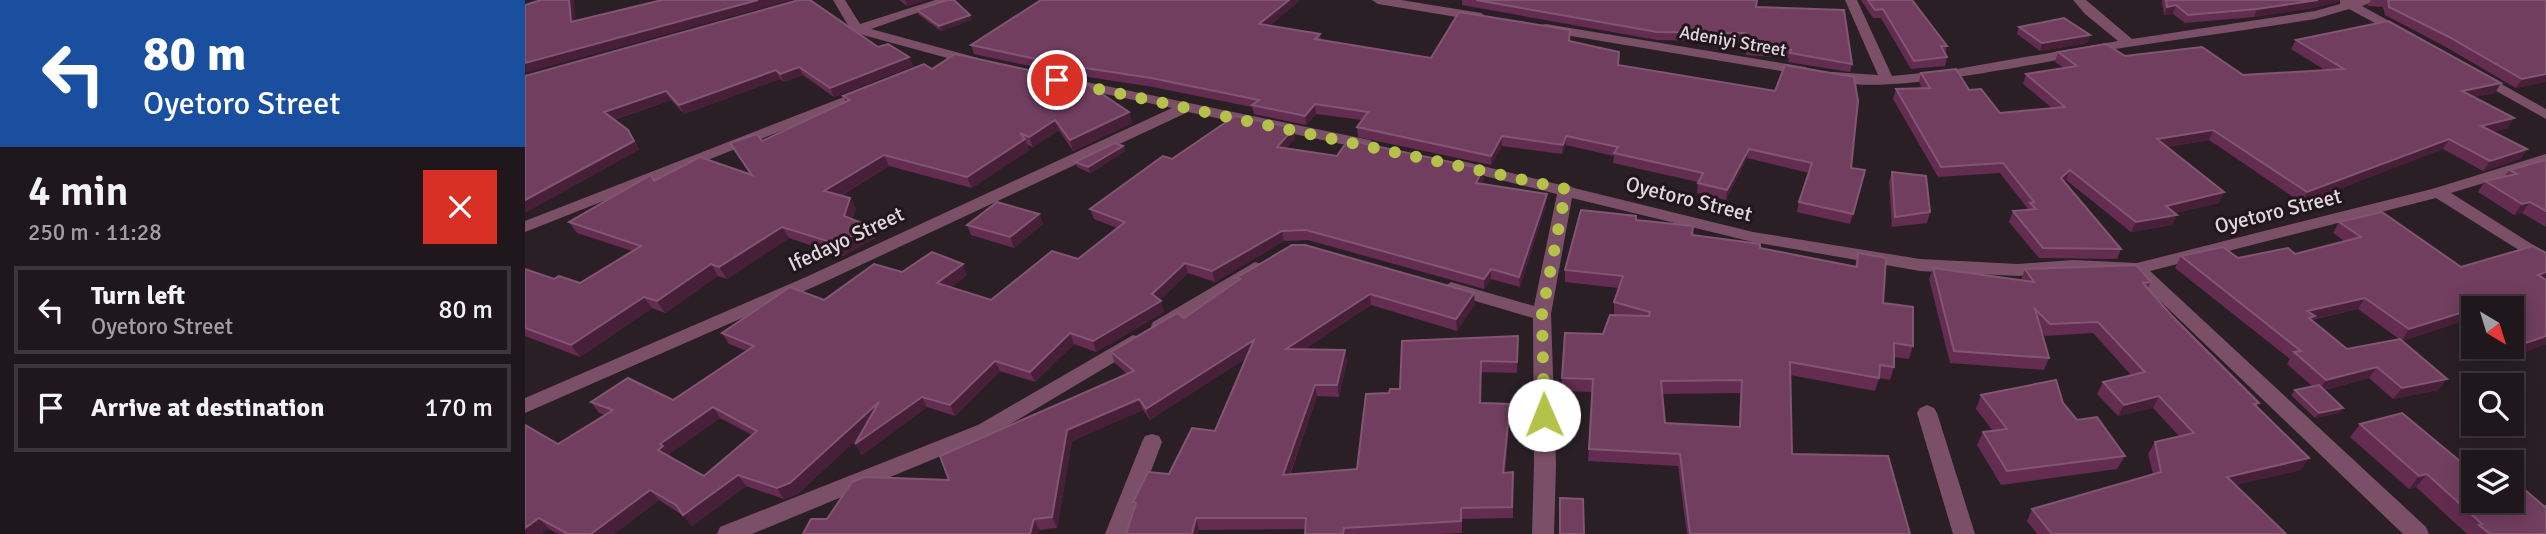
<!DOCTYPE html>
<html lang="en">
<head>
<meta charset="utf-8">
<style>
  :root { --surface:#20171c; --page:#282025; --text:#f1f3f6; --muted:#a29fa3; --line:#3d363b }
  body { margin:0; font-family:Signika,sans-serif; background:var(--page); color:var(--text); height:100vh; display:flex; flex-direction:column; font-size:26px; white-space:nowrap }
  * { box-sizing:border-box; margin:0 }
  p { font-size:23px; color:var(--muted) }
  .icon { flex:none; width:38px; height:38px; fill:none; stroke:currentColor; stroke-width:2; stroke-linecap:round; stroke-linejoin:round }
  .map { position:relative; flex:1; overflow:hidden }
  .drawer { display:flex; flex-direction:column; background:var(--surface); width:525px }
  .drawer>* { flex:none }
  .hud { background:#1a4fa0; color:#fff; overflow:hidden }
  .needle { width:46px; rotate:142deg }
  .tools { position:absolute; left:1936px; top:296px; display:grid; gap:14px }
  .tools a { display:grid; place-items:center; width:63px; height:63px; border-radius:0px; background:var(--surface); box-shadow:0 4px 18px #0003,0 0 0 2px var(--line); font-size:35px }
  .pin { position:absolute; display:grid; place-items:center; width:60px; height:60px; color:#fff; margin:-30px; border:4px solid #fff; border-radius:50%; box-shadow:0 2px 7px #0007 }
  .me { position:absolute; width:77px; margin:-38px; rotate:359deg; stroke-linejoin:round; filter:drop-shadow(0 0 5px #0008) }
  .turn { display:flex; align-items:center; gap:24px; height:147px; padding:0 28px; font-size:32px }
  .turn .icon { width:91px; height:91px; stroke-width:2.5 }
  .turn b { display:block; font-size:49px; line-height:60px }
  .round { display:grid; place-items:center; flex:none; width:74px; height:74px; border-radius:0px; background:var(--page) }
  .head { display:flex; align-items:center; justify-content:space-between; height:119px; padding:0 28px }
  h1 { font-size:42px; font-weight:600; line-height:52px }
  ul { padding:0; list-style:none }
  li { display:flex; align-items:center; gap:21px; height:88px; margin:0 14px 10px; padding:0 14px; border:4px solid var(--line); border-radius:0px }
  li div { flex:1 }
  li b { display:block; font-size:26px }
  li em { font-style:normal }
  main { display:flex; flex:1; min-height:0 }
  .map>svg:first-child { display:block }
</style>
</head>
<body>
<main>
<section class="drawer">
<div class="hud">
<div class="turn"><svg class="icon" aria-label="left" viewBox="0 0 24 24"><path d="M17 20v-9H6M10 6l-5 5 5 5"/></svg><div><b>80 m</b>Oyetoro Street</div></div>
</div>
<div class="head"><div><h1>4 min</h1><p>250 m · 11:28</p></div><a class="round" style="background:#d93025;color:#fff"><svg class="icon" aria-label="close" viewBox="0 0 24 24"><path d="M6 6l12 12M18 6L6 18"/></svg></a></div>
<ul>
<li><svg class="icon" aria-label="left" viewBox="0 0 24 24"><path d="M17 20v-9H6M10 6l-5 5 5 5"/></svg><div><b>Turn left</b><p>Oyetoro Street</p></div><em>80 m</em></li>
<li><svg class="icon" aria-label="arrive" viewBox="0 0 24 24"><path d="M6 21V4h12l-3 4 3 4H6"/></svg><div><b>Arrive at destination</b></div><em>170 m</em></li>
</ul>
</section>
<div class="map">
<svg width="2021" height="534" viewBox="0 0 2021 534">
  <rect width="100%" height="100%" fill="#2b1f26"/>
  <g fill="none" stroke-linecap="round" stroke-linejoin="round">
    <!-- street -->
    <g fill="#7c4f69" fill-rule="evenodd">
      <path d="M308,0H320L335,24L410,0H429L346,29L453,58L455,61L448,65L327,32Z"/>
      <path d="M847,0H876L956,13L962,17L956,21L853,4Z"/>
      <path d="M1320,0H1332L1367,76L1426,70L1593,41L1560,14L1548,0H1561L1607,39L1790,11L1815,4V0H1852L1837,6L1886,33L1879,37L1874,36L1824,9L1790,19C1723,30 1656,39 1590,49C1542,57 1333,104 1301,76L1308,72L1353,75Z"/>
      <path d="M1021,24L1280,67L1287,71L1280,75L1016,31V25Z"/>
      <path d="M1955,72L2021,109V119L1950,79V73Z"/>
      <path d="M547,79L845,140L853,145L845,150L663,112L293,285L0,413V398L281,277L647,108L542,86L540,83Z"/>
      <path d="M342,88L349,92L347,95L0,232V221Z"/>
      <path d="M2021,154V164L1926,193L2021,253V267L1911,198L1625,271L1901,527L1904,534H1878L1607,274L1548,272L1493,276L1395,271L1228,242L1047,198L1026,314L1031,465L1029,534H1007L1009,465L1008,318L920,292L917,288L926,282L1009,306L1032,194L931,169L929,166L937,161L1036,185L1041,184L1049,188L1228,232L1395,259L1493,264L1548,260L1612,263L1907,189Z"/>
      <path d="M730,262L736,264L739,268L736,272L642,330H628L626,326L628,322Z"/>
      <path d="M608,335L615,337L617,342L615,347L467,435L227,534H192L195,527L453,425Z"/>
      <path d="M1402,405L1409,408L1412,413L1450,534H1428L1392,413L1395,408Z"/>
      <path d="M627,434L634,436L637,442L602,534H580L617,442L620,436Z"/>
    </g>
  </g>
  <!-- wall -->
  <g fill="#632c50" fill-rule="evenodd">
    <path d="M374,0H401L382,6Z"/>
    <path d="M516,0H775L744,26L795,34L796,40L906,58L1045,41L1093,65L1326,168L1338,180L1325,224L1272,212L1274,202L1284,173L1222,158L1201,200L1172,193L1173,182L1088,163L1089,156L1041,145L1037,154L977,146L966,165L833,137L832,127L837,120L791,114L781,125L729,114L727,107L628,87L537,73L449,54L446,45Z"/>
    <path d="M937,0H1232L1231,7L1327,64L1325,72L1263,62L1264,58L1221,55L1220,42L1132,40L937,5Z"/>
    <path d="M1336,0H1387L1422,46L1420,54L1422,57L1420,66L1386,69L1356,18H1348Z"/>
    <path d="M1637,0H1814L1812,2L1788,8L1729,17L1660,23L1648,14L1639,15Z"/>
    <path d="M1846,0H2021V82L1991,88L1919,46L1860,15L1858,7L1842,6Z"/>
    <path d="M392,10L445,15L446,20L416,31L394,15Z"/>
    <path d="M1494,27L1565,35L1562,43L1515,51L1492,34Z"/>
    <path d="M1771,40L1970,93L1949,97L1983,128L1967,132L2002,149L1995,159L1958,171L1918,149L1777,203L1684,140L1642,147L1694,203L1650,213L1647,225L1606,232L1541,180L1539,182L1596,249L1592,259L1514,258L1484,222L1488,211L1503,209L1475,173L1413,177L1368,99L1371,89L1397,88L1394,82L1396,73L1444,90L1475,113L1527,108L1498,84L1501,74L1539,68L1530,62L1533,52L1600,56L1718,75L1800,70L1766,49Z"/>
    <path d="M353,47L384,57L388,66L309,97L278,75L259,82L255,79L159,114L146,100L89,120L109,139L114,150L0,76Z"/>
    <path d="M407,69L604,112L607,123L548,151L534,130L508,147L502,145L504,150L447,188L364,166L316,196L325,198L331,209L327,219L344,226L350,238L318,256L264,238L202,279L193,276L140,313L127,308L55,357L0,336V269L29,279L55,283L107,251L52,233L44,222L130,181L225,175L205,143L237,141L321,102L318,96Z"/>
    <path d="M769,128L770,138L761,148L959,179L956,184L1021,205L995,287L966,279L959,289L783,240L759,241L690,282L663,273L635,300L639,312L571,352L549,344L510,382L475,371L430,416L402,407L337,455L330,444L334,437L273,494L259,499L221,486L167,526L159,516L134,500L89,534H33L24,529L0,534L33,444L80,415L74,413L66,402L148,400L222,351L204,344L197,333L299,300L377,272L442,275L426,287L466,300L553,259L592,228L569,219L565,209L647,159ZM195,418L227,435L179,476L146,457L144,454Z"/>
    <path d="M598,146L600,151L565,173L552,167L550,162Z"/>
    <path d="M2021,160V227L1997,213L1989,215L1953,192L1960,181L1979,177L1984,170Z"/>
    <path d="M1367,172L1405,212L1402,223L1367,227L1364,182Z"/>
    <path d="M1857,212L1936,267L2008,246L2021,253V344L1989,356L1975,346H1986V308H1948V329L1937,321L1877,341L1922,379L1913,390L1868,399L1844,378L1799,390L1818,408L1814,413L1790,418L1766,395L1770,390L1787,386L1762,364L1765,359L1650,268L1656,256L1698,247L1713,258L1763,248L1770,254L1819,241L1808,233L1814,222ZM1833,309L1874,339L1822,349L1787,320Z"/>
    <path d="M514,214L518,224L489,248L446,235L442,225Z"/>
    <path d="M1111,220L1167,235L1330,266L1333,253L1358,303L1388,346L1384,359L1369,357V367L1365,380L1354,378L1350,391L1265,375L1267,454L1385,534H1162L1153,466L1063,461L1067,392L1037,391V378L1078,334L1091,315L1089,314V302L1094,288L1040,282V270ZM1215,393L1214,427L1140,423L1137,394Z"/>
    <path d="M1408,268L1496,280L1500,269L1626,282L1623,288L1647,316L1734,403L1732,406L1776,470L1710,485L1761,534H1512L1502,521L1507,509L1628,474L1623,454L1630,442L1654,436L1628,408L1593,416L1572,394L1578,382L1606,375L1568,333L1520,336L1517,332L1524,358L1519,370L1425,363L1404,279Z"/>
    <path d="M711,278L950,304L932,331L846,305L780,349L820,350L822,361L814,397L792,396L765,475L832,469L864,393L875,389L993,336L992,373L956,372V403L985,404V415L980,472H988V518L937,519V533L914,534H780V529L674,530L610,506L608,502L644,474L690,431L721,358L625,420L618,410L547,441L532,528L514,530L513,534H278L302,519L424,480L602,374L590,363L586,352L659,318L712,281Z"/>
    <path d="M1456,395L1538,403L1552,420L1600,456L1592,469L1476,485L1452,445L1458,432L1468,431L1451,409Z"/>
    <path d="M1835,424L1948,472L2020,507L2021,534H1942L1891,487L1884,489L1825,437Z"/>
  </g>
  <!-- shaded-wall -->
  <g fill="#471f39">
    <path d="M44,0H49L51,30L46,22Z"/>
    <path d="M233,0H267L0,73V63Z"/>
    <path d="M380,0H401L382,6Z"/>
    <path d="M764,0H775L735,33L734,24Z"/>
    <path d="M1793,0H1813L1812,2L1788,8L1729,17L1732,9Z"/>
    <path d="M1651,5L1648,14L1639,15L1642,7Z"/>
    <path d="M445,15L446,20L416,31L414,26Z"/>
    <path d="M1565,35L1562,43L1515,51L1517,43Z"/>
    <path d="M384,57L388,66L309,97L305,88Z"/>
    <path d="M274,67L278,75L259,82L255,74Z"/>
    <path d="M251,70L255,79L159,114L154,105Z"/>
    <path d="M2021,74V82L1991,88L1997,79Z"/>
    <path d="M1976,83L1970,93L1931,101L1937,91Z"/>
    <path d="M141,91L146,100L84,121L79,112Z"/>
    <path d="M790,104L791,114L781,125L780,116Z"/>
    <path d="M604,112L607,123L548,151L545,140Z"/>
    <path d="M1989,118L1983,128L1950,136L1956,126Z"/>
    <path d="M530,120L534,130L508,147L504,137Z"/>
    <path d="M769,128L770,138L754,157L752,147Z"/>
    <path d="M103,130L114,150L0,213V200Z"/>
    <path d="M1688,130L1684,140L1628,149L1632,139Z"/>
    <path d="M977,136V146L966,165V156Z"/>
    <path d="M1041,136V145L1037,154L1038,145Z"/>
    <path d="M500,139L504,150L447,188L442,177Z"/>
    <path d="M1924,139L1918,149L1777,203L1782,192Z"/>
    <path d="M598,146L600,151L565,173L563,167Z"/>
    <path d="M1224,149L1222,158L1201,200L1202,190Z"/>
    <path d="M2002,149L1995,159L1958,171L1965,161Z"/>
    <path d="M359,155L364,166L305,202L299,191Z"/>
    <path d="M958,169L959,179L951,193V183Z"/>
    <path d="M1545,170L1541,180L1533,189L1536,178Z"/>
    <path d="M1699,192L1694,203L1637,216L1641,206Z"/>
    <path d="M1022,194L1021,205L995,287L994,277Z"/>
    <path d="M325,198L331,209L324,227L319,216Z"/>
    <path d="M2005,202L1997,213L1989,215L1997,204Z"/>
    <path d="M514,214L518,224L489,248L485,237Z"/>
    <path d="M1652,215L1647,225L1606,232L1611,222Z"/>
    <path d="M344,226L350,238L318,256L312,244Z"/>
    <path d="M257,227L264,238L202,279L194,267Z"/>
    <path d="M757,231L759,241L690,282L687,271Z"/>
    <path d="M660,263L663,273L630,305L627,294Z"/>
    <path d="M186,264L193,276L140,313L132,301Z"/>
    <path d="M438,264L442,275L417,293L412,283Z"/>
    <path d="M966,269V279L959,289V279Z"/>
    <path d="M2021,272V281L2013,275Z"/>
    <path d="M949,293L950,304L932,331L931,319Z"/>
    <path d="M845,294L846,305L764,360L761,349Z"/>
    <path d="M119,297L127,308L55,357L46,345Z"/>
    <path d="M1840,298L1833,309L1788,319L1783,328L1782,311Z"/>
    <path d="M636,301L639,312L571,352L568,341Z"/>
    <path d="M1945,310L1937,321L1876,341L1884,329Z"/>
    <path d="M545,333L549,344L510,382L505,372Z"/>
    <path d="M2021,336V344L1989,356L1998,344Z"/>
    <path d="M729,340L731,352L625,420L621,409Z"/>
    <path d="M820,350L822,361L814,397L812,385Z"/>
    <path d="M470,361L475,371L430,416L425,405Z"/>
    <path d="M1852,367L1844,378L1793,391L1801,380Z"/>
    <path d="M1922,379L1913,390L1868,399L1877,388Z"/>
    <path d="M790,385L792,396L760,487L758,475Z"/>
    <path d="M1634,396L1628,408L1593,416L1599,405Z"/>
    <path d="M397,397L402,407L337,455L330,444Z"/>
    <path d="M614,399L618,410L547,441L532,528L527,517L542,430Z"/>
    <path d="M354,402L360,413L273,494L259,499L252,488Z"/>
    <path d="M985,404V415L978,484V473Z"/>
    <path d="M188,407L195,418L144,454L147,457L141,461L133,450L135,444Z"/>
    <path d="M1818,408L1814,413L1790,418L1794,413Z"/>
    <path d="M1784,458L1776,470L1695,489L1702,477Z"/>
    <path d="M1902,474L1891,487L1884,489L1894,476Z"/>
    <path d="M213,475L221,486L167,526L158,515Z"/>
    <path d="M125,490L134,500L89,534H66Z"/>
    <path d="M14,518L24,529L17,534H0V528Z"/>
    <path d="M671,518L674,530L673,534H667Z"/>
    <path d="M509,519L514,530L513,534H505Z"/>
  </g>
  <!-- building -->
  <g fill="#713e5f" stroke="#825672" stroke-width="2" fill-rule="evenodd">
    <path d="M16,0H44L46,22L137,0H233L0,63V5Z"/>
    <path d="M274,0H285L353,47L363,44L384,57L305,88L274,67L255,74L251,70L154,105L141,91L79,112L103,130L109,141L0,200V76Z"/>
    <path d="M422,0H429L445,15L414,26L392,10Z"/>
    <path d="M516,0H764L734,24L795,34L790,39L906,58L934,12L1045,30L1044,41L1094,52L1093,65L1250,91L1260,65L1329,77L1333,101L1326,168L1340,170L1328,214L1274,202L1287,163L1224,149L1202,190L1173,183L1178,173L1089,153L1093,147L1041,136L1038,145L977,136L966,156L832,127L843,112L790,104L780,116L727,105L734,100L626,78L534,64L446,45Z"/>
    <path d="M951,0H1232L1231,7L1319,10L1327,64L1265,53L1266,50L1222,46L1221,33L1132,32Z"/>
    <path d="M1343,0H1387L1422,46H1416L1422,57L1389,61L1358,9L1350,10Z"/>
    <path d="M1641,0H1793L1732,9L1663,15L1651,5L1642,7Z"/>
    <path d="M1863,0H2021V74L1997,79L1924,37L1864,7Z"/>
    <path d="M1539,18L1565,35L1517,43L1494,27Z"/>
    <path d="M1863,21L1976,83L1937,91L1989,118L1956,126L2002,149L1965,161L1924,139L1782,192L1688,130L1632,139L1699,192L1641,206L1652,215L1611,222L1545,170L1536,178L1596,249L1518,248L1488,211L1511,209L1505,203L1509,202L1478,163L1416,167L1371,89L1405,88L1396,73L1431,69L1444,90L1456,89L1475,113L1540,107L1501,74L1552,66L1533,52L1581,44L1600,56L1677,47L1718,75L1819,69L1771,40Z"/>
    <path d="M430,54L559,82L604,112L545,140L530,120L504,137L495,133L500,139L442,177L359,155L299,191L325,198L319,216L344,226L312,244L257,227L194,267L186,264L132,301L119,297L46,345L0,328V269L29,279L34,276L55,283L116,246L44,222L126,175L129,181L175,157L227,175L205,143L232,134L237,141L325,100L318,96L399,64L407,69Z"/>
    <path d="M710,116L769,128L752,147L812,156L823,140L958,169L951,183L1022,194L994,277L966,269L959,279L781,230L757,231L687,271L660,263L627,294L636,301L568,341L545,333L505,372L470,361L425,405L397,397L330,444L354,402L265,483L252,488L213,475L158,515L151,505L125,490L66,534H43L14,518L0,528V425L33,444L88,410L66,402L103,378L148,400L229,346L197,333L265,287L299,300L349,264L377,272L407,252L438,264L412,283L466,300L527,251L553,259L600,222L565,209L638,156L647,159ZM188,407L232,431L179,476L133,450L138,446L135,444Z"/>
    <path d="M590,143L598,146L563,167L550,162Z"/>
    <path d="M2021,160V211L2005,202L1997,204L1960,181L1992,174L1984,170Z"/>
    <path d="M1367,172L1401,176L1405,212L1370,217Z"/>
    <path d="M472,202L514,214L485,237L442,225Z"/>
    <path d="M1056,210L1111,216V220L1168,226L1167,235L1235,244V248L1332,267L1333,253L1361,258L1358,303L1388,307V346L1369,343V367L1355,365L1354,378L1265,362L1267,454L1363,456L1385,534H1165L1155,454L1064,449L1068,379L1037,378L1040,333L1078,334L1085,315L1124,316L1125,312L1089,302L1098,276L1040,270ZM1217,380L1215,427L1140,423L1136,381Z"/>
    <path d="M1857,212L1936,267L2008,246L2021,253V272L2013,275L2021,280V336L1998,344L1986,337V308H1948V311L1945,310L1884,329L1840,298L1782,311L1790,316L1784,318L1822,349L1875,339L1922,379L1877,388L1852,367L1801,380L1769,352L1776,351L1656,256L1698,247L1713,258L1763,248L1770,254L1836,237L1814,222Z"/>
    <path d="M767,245H780L949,293L931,319L845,294L761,349L820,350L812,385H790L758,475L832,469L841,394L864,393L865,389H875L877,341L993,336L992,362L956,361L955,403L985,404L978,473L988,472L987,507L936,508V521L819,528L818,534H780L781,518H671L667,534H601L611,503L608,502L623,472L644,474L667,428L690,431L729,340L621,409L614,399L542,430L527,517L509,519L505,534H278L286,519H302L327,482L339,477L424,480L415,456L609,371L586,352L652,313L659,318L715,279L711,278Z"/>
    <path d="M1611,265L1626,282L1618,283L1647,316L1734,403L1729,404L1784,458L1702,477L1761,534H1527L1507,509L1636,472L1630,442L1669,433L1634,396L1599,405L1578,382L1620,372L1573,322L1525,324L1510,309L1524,358L1429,351L1408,268L1509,282L1500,269Z"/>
    <path d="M1531,380L1538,403L1552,420L1572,417L1600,456L1482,471L1458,432L1482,429L1456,395Z"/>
    <path d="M1794,385L1818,408L1794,413L1770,390Z"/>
    <path d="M1877,413L1948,472V500H1986V478L2020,507L2021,506V534H1965L1954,525L1957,524L1902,474L1894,476L1835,424Z"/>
    <path d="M1035,498L1058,499L1059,534H1035Z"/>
  </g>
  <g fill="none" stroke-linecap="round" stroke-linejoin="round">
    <!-- route -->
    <path stroke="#b5c249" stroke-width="12" stroke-dasharray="0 21.6" d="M532,80C701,117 871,152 1041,189L1017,314L1019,415"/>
  </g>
  <g text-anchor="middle" stroke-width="6" stroke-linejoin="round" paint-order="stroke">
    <!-- far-street labels -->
    <g font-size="18" fill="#e0d7dc" stroke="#22161c">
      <text transform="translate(1208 41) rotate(10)" y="6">Adeniyi Street</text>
    </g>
    <!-- street labels -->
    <g font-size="21" fill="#e0d7dc" stroke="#22161c">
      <text transform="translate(1164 199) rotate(14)" y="7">Oyetoro Street</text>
      <text transform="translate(1753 211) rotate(-14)" y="7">Oyetoro Street</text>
      <text transform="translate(321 239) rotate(-25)" y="7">Ifedayo Street</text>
    </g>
  </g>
</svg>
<div class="tools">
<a><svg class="needle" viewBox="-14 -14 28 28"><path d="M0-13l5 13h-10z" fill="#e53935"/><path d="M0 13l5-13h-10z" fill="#a29fa3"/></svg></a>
<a><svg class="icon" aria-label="search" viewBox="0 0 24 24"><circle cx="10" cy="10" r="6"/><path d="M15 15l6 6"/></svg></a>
<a><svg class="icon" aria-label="layers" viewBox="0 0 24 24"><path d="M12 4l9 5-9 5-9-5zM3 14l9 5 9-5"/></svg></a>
</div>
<div class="pin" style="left:532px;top:80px;background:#d93025"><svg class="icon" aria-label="arrive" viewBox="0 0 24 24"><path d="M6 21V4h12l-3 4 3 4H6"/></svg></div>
<svg class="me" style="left:1019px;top:415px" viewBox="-20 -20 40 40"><circle r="19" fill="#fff"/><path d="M0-13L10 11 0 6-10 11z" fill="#b5c249"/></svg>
</div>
</main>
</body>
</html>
